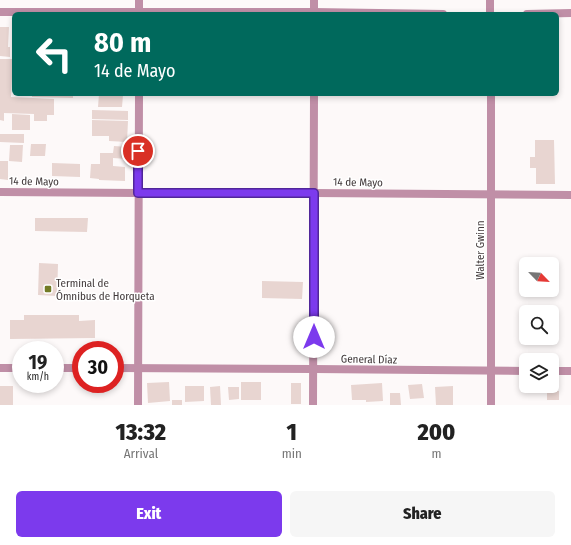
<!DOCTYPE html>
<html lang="en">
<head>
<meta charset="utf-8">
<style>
  :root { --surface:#fff; --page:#f6f6f6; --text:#222; --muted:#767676; --accent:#7c3aed }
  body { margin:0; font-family:"Fira Sans Condensed",sans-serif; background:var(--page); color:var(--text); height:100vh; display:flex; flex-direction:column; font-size:15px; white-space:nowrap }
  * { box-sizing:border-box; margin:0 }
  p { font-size:13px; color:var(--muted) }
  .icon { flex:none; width:22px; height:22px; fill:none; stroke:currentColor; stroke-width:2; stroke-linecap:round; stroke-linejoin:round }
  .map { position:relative; height:405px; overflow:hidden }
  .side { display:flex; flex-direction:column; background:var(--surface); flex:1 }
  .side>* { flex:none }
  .top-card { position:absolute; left:12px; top:12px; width:547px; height:84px; border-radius:6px; box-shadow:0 2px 6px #0003; background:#00695c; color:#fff; overflow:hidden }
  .needle { width:26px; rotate:115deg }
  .controls { position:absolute; left:519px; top:257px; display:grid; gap:8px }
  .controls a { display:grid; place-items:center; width:40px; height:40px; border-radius:6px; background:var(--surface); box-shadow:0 2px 6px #0003; font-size:20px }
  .speed { position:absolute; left:12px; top:341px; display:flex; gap:8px; font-size:20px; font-weight:700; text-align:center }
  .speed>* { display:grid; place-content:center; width:52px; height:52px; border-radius:50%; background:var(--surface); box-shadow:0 2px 6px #0003; line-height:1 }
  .speed small { font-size:10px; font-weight:400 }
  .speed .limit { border:6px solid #d22; background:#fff; color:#111 }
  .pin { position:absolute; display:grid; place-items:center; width:34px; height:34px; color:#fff; margin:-17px; border:2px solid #fff; border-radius:50%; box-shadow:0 1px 4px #0007 }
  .me { position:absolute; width:44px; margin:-22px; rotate:0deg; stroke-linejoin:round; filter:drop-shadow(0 0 3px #0008) }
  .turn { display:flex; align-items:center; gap:14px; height:84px; padding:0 16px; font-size:18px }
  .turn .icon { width:52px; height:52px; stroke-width:2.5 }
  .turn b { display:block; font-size:28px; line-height:34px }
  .eta { display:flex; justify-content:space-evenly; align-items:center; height:68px; text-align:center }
  .eta b { font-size:24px; font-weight:800; line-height:28px }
  .cta { display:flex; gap:8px; margin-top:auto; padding:8px 16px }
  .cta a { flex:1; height:46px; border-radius:6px; background:var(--accent); color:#fff; font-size:16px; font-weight:800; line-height:46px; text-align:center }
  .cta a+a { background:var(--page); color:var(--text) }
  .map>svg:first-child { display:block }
</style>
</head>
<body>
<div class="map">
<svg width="571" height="405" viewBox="0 0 571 405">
  <rect width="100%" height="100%" fill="#fdf9f9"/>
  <!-- building -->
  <g fill="#e8d5d1">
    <path d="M0,27H9L8,47H10V57L0,56Z"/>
    <path d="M0,59H13L11,97L54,99V115H47V121H34V114L4,113V121L0,120Z"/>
    <path d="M32,94H73V98L32,97Z"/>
    <path d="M99,94L123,95L122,107H98Z"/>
    <path d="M92,110L128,111V120L92,119Z"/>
    <path d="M12,114L30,115V130H12Z"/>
    <path d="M92,120L128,121L127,142L109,141V136H92Z"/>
    <path d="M0,134H24V143L0,142Z"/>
    <path d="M535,140H554L555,184H536V168H530V157H535Z"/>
    <path d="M31,144H46L45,156H30Z"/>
    <path d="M10,145H23L22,162L9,161Z"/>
    <path d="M114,146L128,147L127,159L113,158V166L125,167V181L99,180V179L90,178L91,164H100V153H113Z"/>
    <path d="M0,161H8V180L0,179Z"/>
    <path d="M52,163L80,164V177L52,176Z"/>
    <path d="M35,218H88L87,232L35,231Z"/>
    <path d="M39,263L58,264L57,296L38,295Z"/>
    <path d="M262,281L303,282L302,299L262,298Z"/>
    <path d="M24,315H79V321L95,320V338L10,339V320H24Z"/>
    <path d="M169,382L170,401L148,403L147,383Z"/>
    <rect x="241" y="382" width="20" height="18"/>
    <rect x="291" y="383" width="10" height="21"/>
    <path d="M382,383L383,401L366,402V400H352L351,385Z"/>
    <path d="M422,384L424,398L410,399L408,385Z"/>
    <rect x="0" y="386" width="13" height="19"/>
    <path d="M185,386H204V401L185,402Z"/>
    <path d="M220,386L221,405H211L210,387Z"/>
    <path d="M453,386V405H436L435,387Z"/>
    <path d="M228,387H239V399L229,400Z"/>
    <rect x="547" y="391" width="12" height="9"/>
    <path d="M390,393H400L401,405H390Z"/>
    <rect x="172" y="400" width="10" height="5"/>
  </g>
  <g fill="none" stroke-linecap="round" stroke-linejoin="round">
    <!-- minor -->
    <g stroke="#c08fa7" stroke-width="8">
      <path d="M0,12H314L443,14"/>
      <path d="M139,14V0"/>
      <path d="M314,14V0"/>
      <path d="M490,14V0"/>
      <path d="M527,14L571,13"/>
      <path d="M491,94V405"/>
      <path d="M0,192L138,193H314L571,195"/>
      <path d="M0,368H21"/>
      <path d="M55,368H81"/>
      <path d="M115,368L314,369L526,371"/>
      <path d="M552,371H571"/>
      <path d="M138,405L139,94"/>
      <path d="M313,405L314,94"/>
    </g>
  </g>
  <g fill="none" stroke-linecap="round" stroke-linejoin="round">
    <defs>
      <path id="route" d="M138,151V193H314V337"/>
    </defs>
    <!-- route casing -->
    <use href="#route" stroke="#51269a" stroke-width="10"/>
    <!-- route -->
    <use href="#route" stroke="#7c3aed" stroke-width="7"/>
  </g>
  <!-- markers -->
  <rect fill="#727b25" stroke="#fff" stroke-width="1.5" x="44" y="285" width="8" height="8" rx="2"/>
  <g text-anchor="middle" stroke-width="3" stroke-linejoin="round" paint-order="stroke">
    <!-- street labels -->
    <g font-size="11" fill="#41393a" stroke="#fff">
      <text transform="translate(34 181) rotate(1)" y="4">14 de Mayo</text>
      <text transform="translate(358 182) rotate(1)" y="4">14 de Mayo</text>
      <text transform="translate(480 250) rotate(-90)" y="4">Walter Gwinn</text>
      <text transform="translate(369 359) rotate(1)" y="4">General Díaz</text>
    </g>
    <!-- poi labels -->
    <g font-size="11" fill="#41393a" stroke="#fff" text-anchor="start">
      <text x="56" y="287">Terminal de<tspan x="56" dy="13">Ómnibus de Horqueta</tspan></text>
    </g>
  </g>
</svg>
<div class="controls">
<a><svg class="needle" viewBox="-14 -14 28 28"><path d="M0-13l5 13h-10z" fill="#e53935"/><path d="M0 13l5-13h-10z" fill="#767676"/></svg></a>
<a><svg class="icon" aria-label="search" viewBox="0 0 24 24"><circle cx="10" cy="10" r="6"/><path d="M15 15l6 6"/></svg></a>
<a><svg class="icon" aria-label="layers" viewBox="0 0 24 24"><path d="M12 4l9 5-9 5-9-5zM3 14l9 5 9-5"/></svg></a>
</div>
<div class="speed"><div>19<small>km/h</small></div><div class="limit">30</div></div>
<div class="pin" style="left:138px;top:151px;background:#d93025"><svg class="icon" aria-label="arrive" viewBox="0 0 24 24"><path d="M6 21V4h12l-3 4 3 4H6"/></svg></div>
<svg class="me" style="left:314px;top:337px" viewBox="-20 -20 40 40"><circle r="19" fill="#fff"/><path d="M0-13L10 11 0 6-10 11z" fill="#7c3aed"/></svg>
<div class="top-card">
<div class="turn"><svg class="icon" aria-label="left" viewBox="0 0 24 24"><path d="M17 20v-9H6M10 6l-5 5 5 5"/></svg><div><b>80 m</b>14 de Mayo</div></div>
</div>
</div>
<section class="side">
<div class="eta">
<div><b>13:32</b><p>Arrival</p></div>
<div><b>1</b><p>min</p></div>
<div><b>200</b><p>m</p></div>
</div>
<div class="cta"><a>Exit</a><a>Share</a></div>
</section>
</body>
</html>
